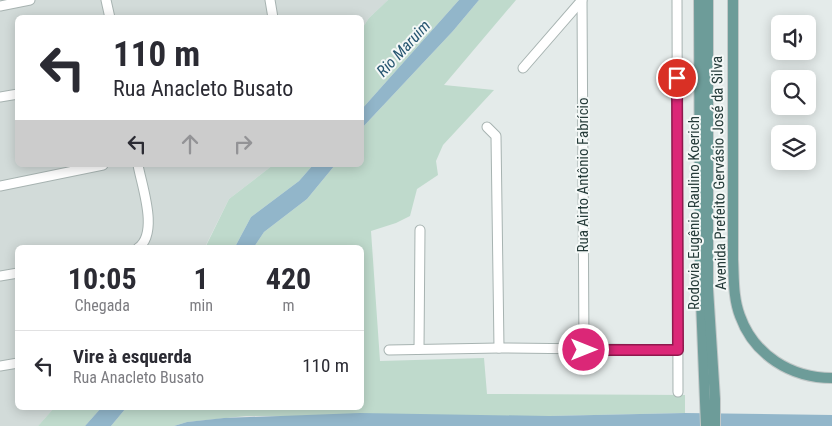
<!DOCTYPE html>
<html lang="pt">
<head>
<meta charset="utf-8">
<style>
  :root { --surface:#fff; --page:#f7f7f7; --text:#2b2b33; --muted:#7c7c81; --line:#e1e1e2 }
  body { margin:0; font-family:"Roboto Condensed",sans-serif; background:var(--page); color:var(--text); height:100vh; display:flex; flex-direction:column; font-size:19px; white-space:nowrap }
  * { box-sizing:border-box; margin:0 }
  p { font-size:16px; color:var(--muted) }
  .icon { flex:none; width:28px; height:28px; fill:none; stroke:currentColor; stroke-width:2; stroke-linecap:round; stroke-linejoin:round }
  .map { position:relative; flex:1; overflow:hidden }
  .side { position:absolute; left:15px; top:245px; width:349px; height:165px; display:flex; flex-direction:column; background:var(--surface); border-radius:8px; box-shadow:0 2px 12px #0003 }
  .side>* { flex:none }
  .banner { position:absolute; left:15px; top:15px; width:349px; height:152px; border-radius:8px; box-shadow:0 2px 12px #0003; background:#fff; color:var(--text); overflow:hidden }
  .fabs { position:absolute; left:771px; top:15px; display:grid; gap:10px }
  .fabs a { display:grid; place-items:center; width:45px; height:45px; border-radius:8px; background:var(--surface); box-shadow:0 2px 12px #0003; font-size:25px }
  .pin { position:absolute; display:grid; place-items:center; width:42px; height:42px; color:#fff; margin:-21px; border:2px solid #fff; border-radius:50%; box-shadow:0 1px 5px #0007 }
  .me { position:absolute; width:55px; margin:-28px; rotate:90deg; stroke-linejoin:round; filter:drop-shadow(0 0 4px #0008) }
  .turn { display:flex; align-items:center; gap:18px; height:105px; padding:0 15px; font-size:22px }
  .turn .icon { width:65px; height:65px; stroke-width:2.5 }
  .turn b { display:block; font-size:35px; line-height:42px }
  .lanes { display:flex; align-items:center; height:48px; padding:0 15px; background:#0003; justify-content:center; gap:25px; direction:ltr }
  .lanes .off { opacity:.35 }
  .eta { display:flex; justify-content:space-evenly; align-items:center; height:85px; text-align:center }
  .eta b { font-size:30px; font-weight:700; line-height:35px }
  ul { padding:0; list-style:none }
  li { display:flex; align-items:center; gap:15px; height:70px; padding:0 15px; border-top:1px solid var(--line) }
  li div { flex:1 }
  li b { display:block; font-size:19px }
  li em { font-style:normal }
  .map>svg:first-child { display:block }
</style>
</head>
<body>
<div class="map">
<svg width="832" height="426" viewBox="0 0 832 426">
  <rect width="100%" height="100%" fill="#e4ebea"/>
  <!-- built -->
  <path fill="#d2dbd9" d="M0,0H388L369,18L361,30V18H18V165H273L229,199L205,247L18,248V408H54L38,426H0Z"/>
  <!-- green -->
  <g fill="#bfdacc">
    <path d="M388,0H459L361,110V30L369,18Z"/>
    <path d="M479,0H516L444,85L494,90L443,145L436,161L438,175L417,189L410,216L396,223L371,231L380,361L484,358L487,394L685,395V413L549,416H246L187,422L174,426H111L126,408H361V248L254,247L264,232L307,199L335,165H361V129L453,31Z"/>
    <path d="M273,165H313L299,181L251,217L235,247L205,248L229,199Z"/>
    <path d="M54,408H101L85,426H38Z"/>
  </g>
  <!-- water -->
  <g fill="#92b6ca">
    <path d="M459,0H479L453,31L361,129V110Z"/>
    <path d="M313,165H335L307,199L264,232L254,247H235L251,217L299,181Z"/>
    <path d="M101,408H126L111,426H85Z"/>
    <path d="M360,413L549,416L685,413L832,415V426H174L187,422L224,418Z"/>
  </g>
  <g fill="none" stroke-linecap="round" stroke-linejoin="round">
    <defs>
      <g id="minor">
        <path d="M106,0L110,18"/>
        <path d="M270,0L273,18"/>
        <path d="M582,0L584,350"/>
        <path d="M677,0L678,392"/>
        <path d="M0,6L30,0"/>
        <path d="M523,68L582,0"/>
        <path d="M0,97L18,94"/>
        <path d="M487,127L496,136L499,348"/>
        <path d="M0,186L103,165"/>
        <path d="M138,248C159,233 142,187 138,165"/>
        <path d="M0,276L18,273"/>
        <path d="M419,349L420,230"/>
        <path d="M389,350L499,348L678,350"/>
        <path d="M0,366L18,363"/>
      </g>
      <g id="major">
        <path d="M699,0L700,276L706,426"/>
        <path d="M708,0V289L715,399V426"/>
        <path d="M733,0V259C734,278 733,298 740,316C754,355 791,378 832,378"/>
      </g>
    </defs>
    <!-- minor casing -->
    <use href="#minor" stroke="#a7b3b1" stroke-width="11"/>
    <!-- major casing -->
    <use href="#major" stroke="#c2c8c8" stroke-width="12"/>
    <!-- minor -->
    <use href="#minor" stroke="#fff" stroke-width="9"/>
    <!-- major -->
    <use href="#major" stroke="#6d9c99" stroke-width="10"/>
  </g>
  <g fill="none" stroke-linecap="round" stroke-linejoin="round">
    <defs>
      <path id="route" d="M584,350H678L677,78"/>
    </defs>
    <!-- route casing -->
    <use href="#route" stroke="#8e194d" stroke-width="12"/>
    <!-- route -->
    <use href="#route" stroke="#db2777" stroke-width="9"/>
  </g>
  <g text-anchor="middle" stroke-width="4" stroke-linejoin="round" paint-order="stroke">
    <!-- street labels -->
    <g font-size="15" fill="#253b39" stroke="#f4f8f7">
      <text transform="translate(719 173) rotate(-91)" y="5">Avenida Prefeito Gervásio José da Silva</text>
      <text transform="translate(583 175) rotate(-90)" y="5">Rua Airto Antônio Fabrício</text>
      <text transform="translate(694 213) rotate(-90)" y="5">Rodovia Eugênio Raulino Koerich</text>
    </g>
    <!-- water labels -->
    <g font-size="16" font-style="italic" fill="#265570" stroke="#f4f8f7">
      <text transform="translate(403 48) rotate(-47)" y="6">Rio Maruim</text>
    </g>
  </g>
</svg>
<div class="fabs">
<a><svg class="icon" aria-label="sound" viewBox="0 0 24 24"><path d="M4 9h4l5-4v14l-5-4H4zM17 9q2 3 0 6"/></svg></a>
<a><svg class="icon" aria-label="search" viewBox="0 0 24 24"><circle cx="10" cy="10" r="6"/><path d="M15 15l6 6"/></svg></a>
<a><svg class="icon" aria-label="layers" viewBox="0 0 24 24"><path d="M12 4l9 5-9 5-9-5zM3 14l9 5 9-5"/></svg></a>
</div>
<div class="pin" style="left:677px;top:78px;background:#d93025"><svg class="icon" aria-label="arrive" viewBox="0 0 24 24"><path d="M6 21V4h12l-3 4 3 4H6"/></svg></div>
<svg class="me" style="left:584px;top:350px" viewBox="-20 -20 40 40"><circle r="17" fill="#db2777" stroke="#fff" stroke-width="3"/><path d="M0-11L8 9 0 5-8 9z" fill="#fff"/></svg>
<div class="banner">
<div class="turn"><svg class="icon" aria-label="left" viewBox="0 0 24 24"><path d="M17 20v-9H6M10 6l-5 5 5 5"/></svg><div><b>110 m</b>Rua Anacleto Busato</div></div>
<div class="lanes"><svg class="icon" aria-label="left" viewBox="0 0 24 24"><path d="M17 20v-9H6M10 6l-5 5 5 5"/></svg><svg class="icon off" aria-label="ahead" viewBox="0 0 24 24"><path d="M12 20V5M6 11l6-6 6 6"/></svg><svg class="icon off" aria-label="right" viewBox="0 0 24 24"><path d="M7 20v-9h11M14 6l5 5-5 5"/></svg></div>
</div>
<section class="side">
<div class="eta">
<div><b>10:05</b><p>Chegada</p></div>
<div><b>1</b><p>min</p></div>
<div><b>420</b><p>m</p></div>
</div>
<ul>
<li><svg class="icon" aria-label="left" viewBox="0 0 24 24"><path d="M17 20v-9H6M10 6l-5 5 5 5"/></svg><div><b>Vire à esquerda</b><p>Rua Anacleto Busato</p></div><em>110 m</em></li>
</ul>
</section>
</div>
</body>
</html>
